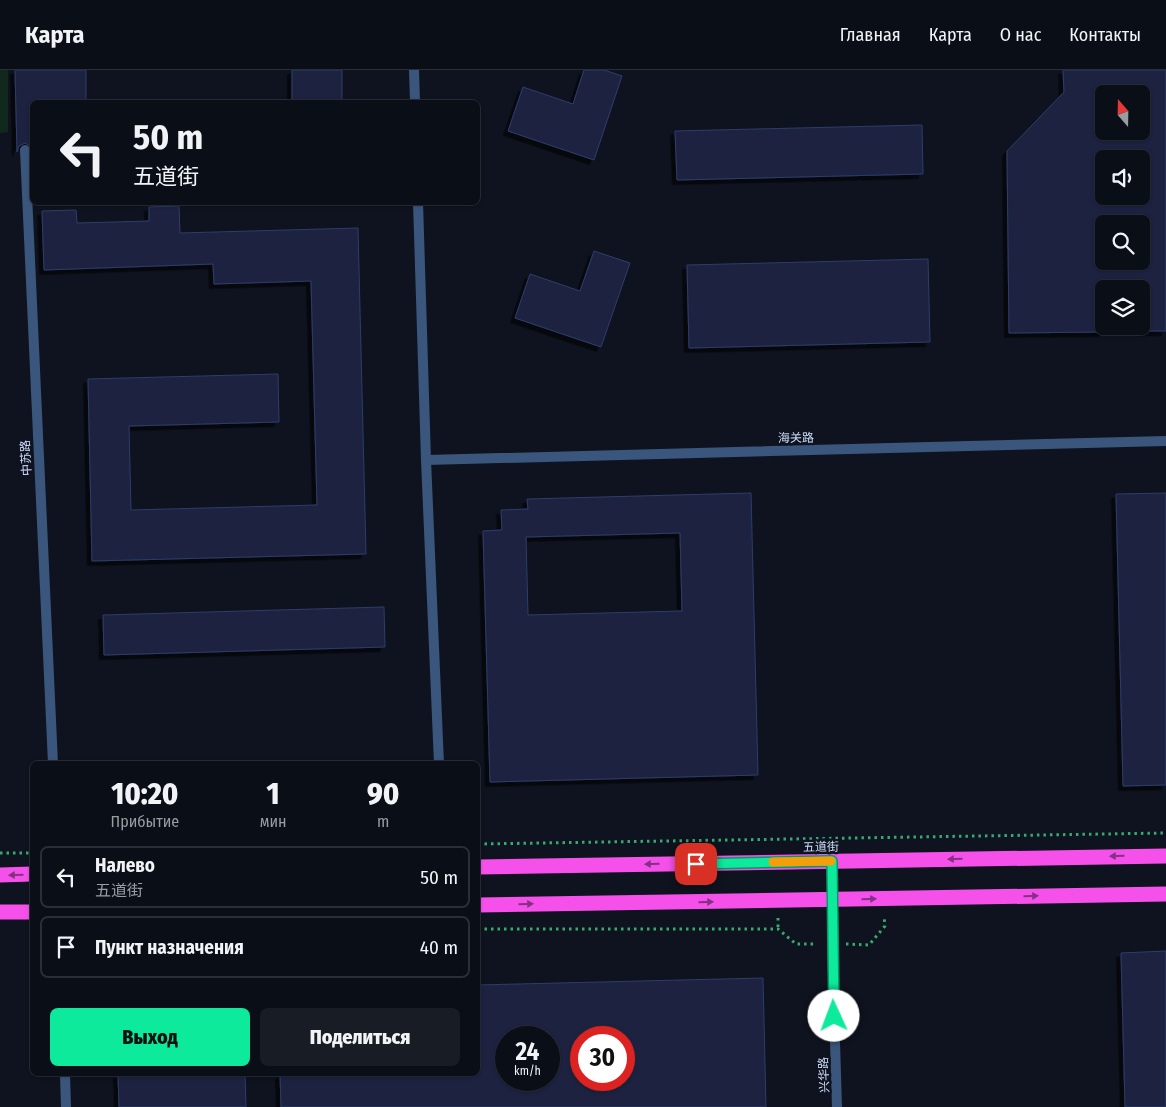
<!DOCTYPE html>
<html lang="ru">
<head>
<meta charset="utf-8">
<style>
  :root { --surface:#0a0e17; --page:#181c24; --text:#f1f3f6; --muted:#999ca1; --line:#2a2e36; --accent:#0dea9c }
  body { margin:0; font-family:"Fira Sans Condensed","Noto Sans SC",sans-serif; background:var(--page); color:var(--text); height:100vh; display:flex; flex-direction:column; font-size:19px; white-space:nowrap }
  * { box-sizing:border-box; margin:0 }
  p { font-size:16px; color:var(--muted) }
  .icon { flex:none; width:28px; height:28px; fill:none; stroke:currentColor; stroke-width:2; stroke-linecap:round; stroke-linejoin:round }
  .map { position:relative; flex:1; overflow:hidden }
  .side { position:absolute; left:30px; top:691px; width:450px; height:315px; display:flex; flex-direction:column; background:var(--surface); border-radius:8px; box-shadow:0 1px 4px #0004,0 0 0 1px var(--line) }
  .side>* { flex:none }
  .top-card { position:absolute; left:30px; top:30px; width:450px; height:105px; border-radius:8px; box-shadow:0 1px 4px #0004,0 0 0 1px var(--line); background:#0a0e17; color:var(--text); overflow:hidden }
  .needle { width:32px; rotate:340deg }
  .buttons { position:absolute; left:1095px; top:15px; display:grid; gap:10px }
  .buttons a { display:grid; place-items:center; width:55px; height:55px; border-radius:8px; background:var(--surface); box-shadow:0 1px 4px #0004,0 0 0 1px var(--line); font-size:25px }
  .speed { position:absolute; left:495px; top:956px; display:flex; gap:10px; font-size:25px; font-weight:700; text-align:center }
  .speed>* { display:grid; place-content:center; width:65px; height:65px; border-radius:50%; background:var(--surface); box-shadow:0 1px 4px #0004,0 0 0 1px var(--line); line-height:1 }
  .speed small { font-size:12px; font-weight:400 }
  .speed .limit { border:8px solid #d22; background:#fff; color:#111 }
  .pin { position:absolute; display:grid; place-items:center; width:42px; height:42px; color:#fff; margin:-21px; border-radius:10px; box-shadow:0 2px 8px #0006 }
  .me { position:absolute; width:55px; margin:-28px; rotate:358deg; stroke-linejoin:round; filter:drop-shadow(0 0 4px #0008) }
  .turn { display:flex; align-items:center; gap:18px; height:105px; padding:0 20px; font-size:22px }
  .turn .icon { width:65px; height:65px; stroke-width:2.5 }
  .turn b { display:block; font-size:35px; line-height:42px }
  .eta { display:flex; justify-content:space-evenly; align-items:center; height:85px; text-align:center }
  .eta b { font-size:30px; font-weight:800; line-height:35px }
  .primary-button { display:flex; gap:10px; margin-top:auto; padding:10px 20px }
  .primary-button a { flex:1; height:58px; border-radius:8px; background:var(--accent); color:#111; font-size:20px; font-weight:800; line-height:58px; text-align:center }
  .primary-button a+a { background:var(--page); color:var(--text) }
  ul { padding:0; list-style:none }
  li { display:flex; align-items:center; gap:15px; height:62px; margin:0 10px 8px; padding:0 10px; border:2px solid var(--line); border-radius:8px }
  li div { flex:1 }
  li b { display:block; font-size:19px }
  li em { font-style:normal }
  header { display:flex; align-items:center; gap:30px; box-sizing:border-box; height:70px; padding:0 25px; background:var(--surface); border-bottom:1px solid var(--line) }
  header strong { font-size:24px }
  nav { display:flex; gap:28px; margin-inline-start:auto; font-size:18px }
  .map>svg:first-child { display:block }
</style>
</head>
<body>
<header>
<strong>Карта</strong>
<nav><a>Главная</a><a>Карта</a><a>О нас</a><a>Контакты</a></nav>
</header>
<div class="map">
<svg width="1166" height="1037" viewBox="0 0 1166 1037">
  <defs>
    <filter id="shadow"><feDropShadow dx="-4.5" dy="4.5" stdDeviation="0" flood-color="#0009"/></filter>
  </defs>
  <rect width="100%" height="100%" fill="#0e131f"/>
  <!-- green -->
  <path fill="#11291d" d="M0,0H8V62L0,63Z"/>
  <!-- building -->
  <g fill="#1b243f" stroke="#2e3d6a" fill-rule="evenodd" filter="url(#shadow)">
    <path d="M15,0H86V32H32V82L30,76L25,73L19,76L17,82Z"/>
    <rect x="292" y="0" width="50" height="32"/>
    <path d="M584,0H604L622,6L594,90L508,61L523,17L573,34Z"/>
    <path d="M1063,0H1166V261H1141V219H1104V262L1009,263L1007,81L1064,22ZM1104,24H1141V61H1104ZM1104,89H1141V126H1104ZM1104,154H1141V191H1104Z"/>
    <path d="M922,55L923,104L677,110L675,61Z"/>
    <path d="M179,136L180,163L358,158L366,484L92,491L88,309L278,304L279,352L129,356L131,440L317,435L311,211L214,214L213,194L44,200L42,141L76,140L77,153L149,151V137Z"/>
    <path d="M594,181L630,193L601,277L515,248L530,204L580,221Z"/>
    <path d="M928,189L930,272L689,278L687,195Z"/>
    <path d="M751,423L758,705L490,712L483,461L502,460L501,440L528,439L527,429ZM680,463L682,541L528,545L526,467Z"/>
    <path d="M1166,423V715L1123,716L1116,424Z"/>
    <path d="M384,537L385,577L104,585L103,545Z"/>
    <path d="M1166,881V1037H1125L1121,883Z"/>
    <path d="M763,908L766,1037H281L280,1004H478V915ZM506,968H549V1010H506ZM581,968H624V1010H581Z"/>
    <path d="M118,1004H245L246,1037H119Z"/>
  </g>
  <g fill="none" stroke-linecap="round" stroke-linejoin="round">
    <!-- path -->
    <g stroke="#35ab6e" stroke-width="3" stroke-dasharray="2.5 4" stroke-linecap="butt">
      <path d="M478,774L1166,763"/>
      <path d="M0,783H32"/>
      <path d="M778,848V859"/>
      <path d="M478,859H778L796,874H817"/>
      <path d="M846,874L869,875L885,856L884,846"/>
    </g>
    <!-- street -->
    <g stroke="#3b567c" stroke-width="10">
      <path d="M414,0L415,32"/>
      <path d="M25,80L53,694"/>
      <path d="M418,132L426,390L439,694"/>
      <path d="M426,390L1166,371"/>
      <path d="M832,791V874L837,1037"/>
      <path d="M65,1004L66,1037"/>
    </g>
    <!-- highway -->
    <g stroke="#f551ea" stroke-width="15">
      <path d="M478,797L1166,786"/>
      <path d="M0,805L32,804"/>
      <path d="M478,835L1166,824"/>
      <path d="M0,842H32"/>
    </g>
  </g>
  <!-- one-way arrows -->
  <defs><path id="oneway-solid" d="M-6-.8H1V-3.2L6.5 0L1 3.2V.8H-6Z" transform="scale(1.25)"/></defs>
  <g fill="#823284">
    <use href="#oneway-solid" transform="translate(1117 786) rotate(179)"/>
    <use href="#oneway-solid" transform="translate(955 789) rotate(179)"/>
    <use href="#oneway-solid" transform="translate(652 794) rotate(179)"/>
    <use href="#oneway-solid" transform="translate(16 805) rotate(179)"/>
    <use href="#oneway-solid" transform="translate(1031 826) rotate(-1)"/>
    <use href="#oneway-solid" transform="translate(869 829) rotate(-1)"/>
    <use href="#oneway-solid" transform="translate(706 832) rotate(-1)"/>
    <use href="#oneway-solid" transform="translate(526 834) rotate(-1)"/>
  </g>
  <g fill="none" stroke-linecap="round" stroke-linejoin="round">
    <defs>
      <path id="route" d="M696,794L832,791L834,946"/>
    </defs>
    <!-- route casing -->
    <use href="#route" stroke="#089865" stroke-width="12"/>
    <!-- route -->
    <use href="#route" stroke="#0dea9c" stroke-width="9"/>
    <!-- slow -->
    <path stroke="#f59e0b" stroke-width="9" d="M773,792L831,791"/>
  </g>
  <g text-anchor="middle" stroke-width="5" stroke-linejoin="round" paint-order="stroke">
    <!-- street labels -->
    <g font-size="12" fill="#cfdefc" stroke="#0e131f">
      <text transform="translate(796 368) rotate(-1)" y="4">海关路</text>
      <text transform="translate(26 388) rotate(-93)" y="4">中苏路</text>
      <text transform="translate(821 777) rotate(-1)" y="4">五道街</text>
      <text transform="translate(824 1005) rotate(-92)" y="4">兴华路</text>
    </g>
  </g>
</svg>
<div class="buttons">
<a><svg class="needle" viewBox="-14 -14 28 28"><path d="M0-13l5 13h-10z" fill="#e53935"/><path d="M0 13l5-13h-10z" fill="#999ca1"/></svg></a>
<a><svg class="icon" aria-label="sound" viewBox="0 0 24 24"><path d="M4 9h4l5-4v14l-5-4H4zM17 9q2 3 0 6"/></svg></a>
<a><svg class="icon" aria-label="search" viewBox="0 0 24 24"><circle cx="10" cy="10" r="6"/><path d="M15 15l6 6"/></svg></a>
<a><svg class="icon" aria-label="layers" viewBox="0 0 24 24"><path d="M12 4l9 5-9 5-9-5zM3 14l9 5 9-5"/></svg></a>
</div>
<div class="speed"><div>24<small>km/h</small></div><div class="limit">30</div></div>
<div class="pin" style="left:696px;top:794px;background:#d93025"><svg class="icon" aria-label="arrive" viewBox="0 0 24 24"><path d="M6 21V4h12l-3 4 3 4H6"/></svg></div>
<svg class="me" style="left:834px;top:946px" viewBox="-20 -20 40 40"><circle r="19" fill="#fff"/><path d="M0-13L10 11 0 6-10 11z" fill="#0dea9c"/></svg>
<div class="top-card">
<div class="turn"><svg class="icon" aria-label="left" viewBox="0 0 24 24"><path d="M17 20v-9H6M10 6l-5 5 5 5"/></svg><div><b>50 m</b>五道街</div></div>
</div>
<section class="side">
<div class="eta">
<div><b>10:20</b><p>Прибытие</p></div>
<div><b>1</b><p>мин</p></div>
<div><b>90</b><p>m</p></div>
</div>
<ul>
<li><svg class="icon" aria-label="left" viewBox="0 0 24 24"><path d="M17 20v-9H6M10 6l-5 5 5 5"/></svg><div><b>Налево</b><p>五道街</p></div><em>50 m</em></li>
<li><svg class="icon" aria-label="arrive" viewBox="0 0 24 24"><path d="M6 21V4h12l-3 4 3 4H6"/></svg><div><b>Пункт назначения</b></div><em>40 m</em></li>
</ul>
<div class="primary-button"><a>Выход</a><a>Поделиться</a></div>
</section>
</div>
</body>
</html>
